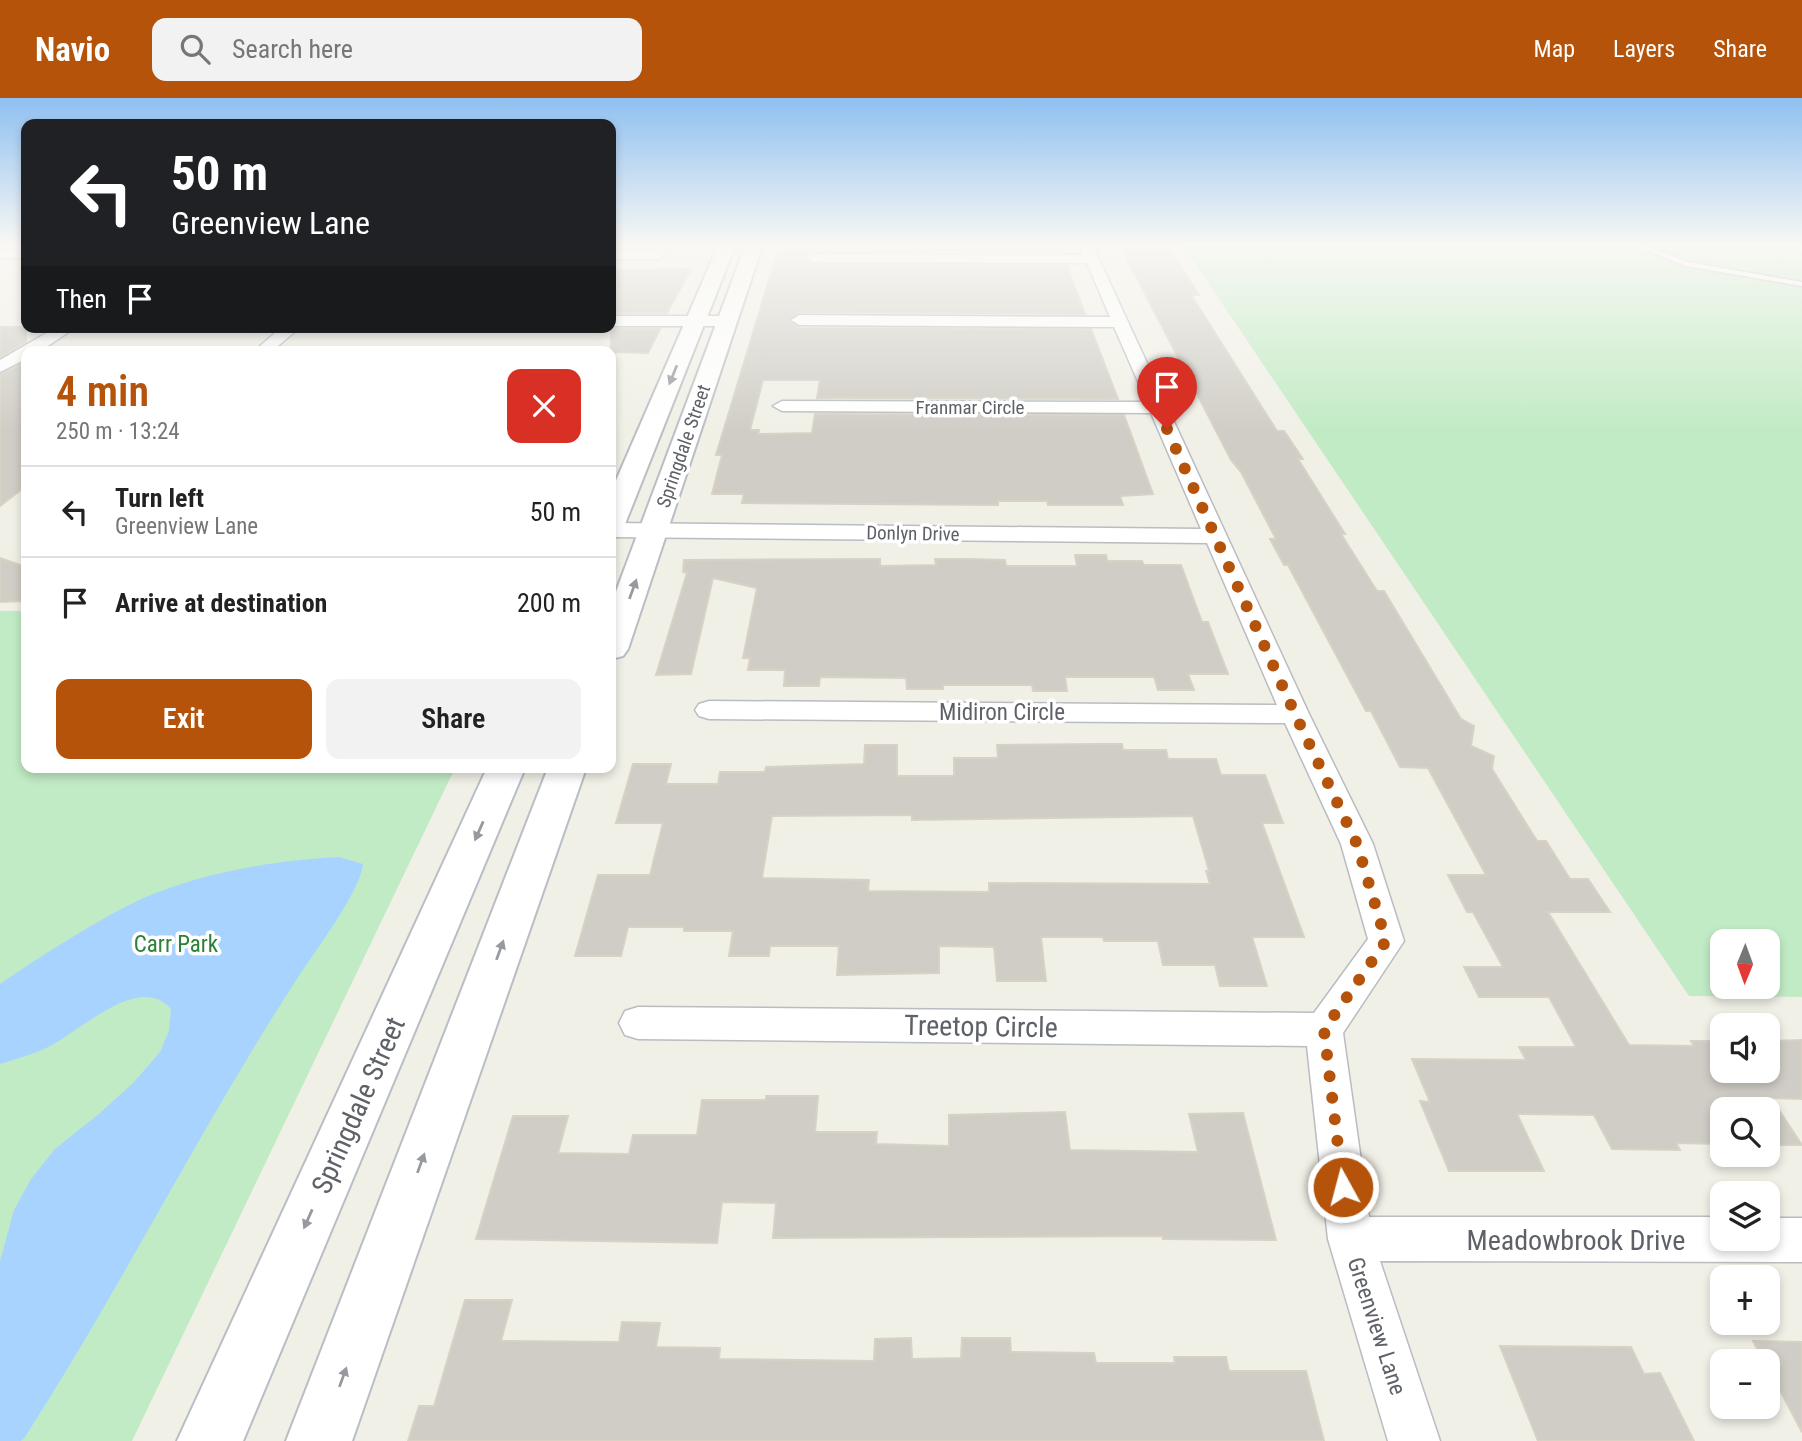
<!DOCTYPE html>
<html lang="en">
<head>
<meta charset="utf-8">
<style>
  :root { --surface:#fff; --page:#f2f2f2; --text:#222; --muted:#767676; --line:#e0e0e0; --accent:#b45309 }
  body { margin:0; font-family:"Roboto Condensed",sans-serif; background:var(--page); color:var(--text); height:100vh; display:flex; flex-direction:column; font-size:26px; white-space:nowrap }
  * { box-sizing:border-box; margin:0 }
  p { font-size:23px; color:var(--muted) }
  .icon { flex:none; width:38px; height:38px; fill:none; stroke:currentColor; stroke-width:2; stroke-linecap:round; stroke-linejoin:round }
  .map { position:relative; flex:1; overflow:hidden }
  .drawer { position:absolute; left:21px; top:248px; width:595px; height:427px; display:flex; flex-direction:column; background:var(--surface); border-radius:14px; box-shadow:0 4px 10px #0003 }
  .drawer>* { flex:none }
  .guide { position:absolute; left:21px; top:21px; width:595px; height:214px; border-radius:14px; box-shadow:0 4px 10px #0003; background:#202124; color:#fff; overflow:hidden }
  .needle { width:46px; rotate:181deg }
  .buttons { position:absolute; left:1710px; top:831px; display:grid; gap:14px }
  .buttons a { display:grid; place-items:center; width:70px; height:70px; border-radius:14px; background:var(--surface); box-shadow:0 4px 10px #0003; font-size:35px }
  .pin { position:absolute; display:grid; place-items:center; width:60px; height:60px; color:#fff; margin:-72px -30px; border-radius:50% 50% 50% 0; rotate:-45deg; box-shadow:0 0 7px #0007 }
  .pin .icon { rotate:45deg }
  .me { position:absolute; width:77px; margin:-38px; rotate:353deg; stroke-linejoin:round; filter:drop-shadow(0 0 5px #0008) }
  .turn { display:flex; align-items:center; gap:24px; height:147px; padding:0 35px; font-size:32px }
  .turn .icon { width:91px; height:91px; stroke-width:2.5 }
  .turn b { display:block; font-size:49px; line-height:60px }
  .then { display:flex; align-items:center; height:66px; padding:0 35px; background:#0003; gap:14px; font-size:26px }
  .round { display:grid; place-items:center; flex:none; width:74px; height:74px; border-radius:14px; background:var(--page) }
  .head { display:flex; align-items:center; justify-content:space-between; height:119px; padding:0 35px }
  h1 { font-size:42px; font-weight:600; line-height:52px; color:var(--accent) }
  .button { display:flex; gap:14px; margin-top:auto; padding:14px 35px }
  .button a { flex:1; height:80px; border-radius:14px; background:var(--accent); color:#fff; font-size:28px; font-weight:600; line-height:80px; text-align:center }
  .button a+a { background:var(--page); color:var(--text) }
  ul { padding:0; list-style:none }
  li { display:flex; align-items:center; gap:21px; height:91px; padding:0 35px; border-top:2px solid var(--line) }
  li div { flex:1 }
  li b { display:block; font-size:26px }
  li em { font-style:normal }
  header { display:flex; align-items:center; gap:42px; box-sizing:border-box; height:98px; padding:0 35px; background:var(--accent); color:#fff }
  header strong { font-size:33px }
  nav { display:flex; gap:38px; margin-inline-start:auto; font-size:24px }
  .search { width:490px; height:63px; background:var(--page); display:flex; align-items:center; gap:18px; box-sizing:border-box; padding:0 24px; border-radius:14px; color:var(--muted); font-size:26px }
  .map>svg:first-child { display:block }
</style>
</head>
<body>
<header>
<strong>Navio</strong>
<div class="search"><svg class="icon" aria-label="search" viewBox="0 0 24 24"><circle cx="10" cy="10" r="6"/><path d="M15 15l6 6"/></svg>Search here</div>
<nav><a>Map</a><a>Layers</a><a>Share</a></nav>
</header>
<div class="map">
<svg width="1802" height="1343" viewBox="0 0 1802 1343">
  <rect width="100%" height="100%" fill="#f1f0e7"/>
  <!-- green -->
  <g fill="#c1ebc4" fill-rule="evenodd">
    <path d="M1182,146H1802V899L1689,898ZM1722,844H1768V889H1722Z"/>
    <path d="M0,513H26V670H455L132,1343H0Z"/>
  </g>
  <!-- water -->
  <path fill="#a9d3ff" d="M339,759L363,766C361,793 313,856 297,881C200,1030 121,1190 25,1339L21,1343H0V1163L14,1112L31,1081L55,1051L100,1015L134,984L160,954L169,933L171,911C138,873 78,936 46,950C32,957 15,961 0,966V886C41,858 83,831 127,808C187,777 272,762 339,759Z"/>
  <!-- building -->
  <g fill="#cfcdc5" stroke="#d7d2c4" stroke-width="2" fill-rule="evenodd">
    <path d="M780,146H1060L1063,154L813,153L804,161L813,167L1067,168L1085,216L799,214L789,223L799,230L1091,231L1118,301L817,300L820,282H763L750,332H759L758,336L812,335L815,316L1124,317L1153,396L1120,398L1123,407H1048L1047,403H998V407L742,405L744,396H712L722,357H716Z"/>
    <path d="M1133,146H1166L1199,197H1191L1277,333H1284L1303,361H1298L1345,436H1341L1377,493H1384L1461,621L1474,628L1471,648L1494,658L1492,671L1537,743H1546L1570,781H1588L1610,814H1548L1629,947L1694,948L1691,943H1722V973H1768V943L1802,942V1001L1771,1000L1802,1047H1768V1012H1722V1046L1676,1045L1680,1052L1612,1051L1594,1017L1517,1016L1544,1073H1449L1420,1003L1430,1004L1412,961L1526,962L1519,949H1576L1549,899H1479L1464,869H1503L1473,814H1467L1448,777H1486L1428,670L1400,669L1371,613H1366L1288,467H1284L1270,441H1276L1241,374L1231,362L1122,151H1135Z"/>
    <path d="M691,171L667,215H611V172Z"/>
    <path d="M0,229H26V244L0,259Z"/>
    <path d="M611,231H660L648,255L611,254Z"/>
    <path d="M26,264V388L0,408V276Z"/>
    <path d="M1075,457H1106L1107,463H1142L1144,467H1181L1202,524H1208L1228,576H1188L1194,592H1158L1154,579H1065L1067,593H1033L1032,587H943V591H907L906,580L820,579L819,588H784L785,572H748L750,560H743L757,490L713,480L691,576L656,577L687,475L683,474L684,462L880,461V468L936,467L935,461H967L1005,462L1006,468H1077Z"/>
    <path d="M0,460L26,469V503L0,504Z"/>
    <path d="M1099,646H1122L1123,652H1166L1168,661H1216L1221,677H1265L1283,725H1262L1304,839H1252L1267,888H1220L1215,867H1163L1158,843H1104L1103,839H1041L1046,883H997L994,849L939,848V875L837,877L839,848H770L769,858H729L733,833H684V829H628L621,858H575L598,777H650L663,725H616L633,666H671L666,686H718L720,674H765L766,669L864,666L865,647H897V678H954V660H998L997,647ZM912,717V722L1193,718L1209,773H1206L1210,786L989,785V794L868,793L869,782L762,780L772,718Z"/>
    <path d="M766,998H818L815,1034H877L876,1046L949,1048V1017L1065,1014L1070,1052L1198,1054L1189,1016L1243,1015L1276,1142L1163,1141V1138L773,1140L776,1105L722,1104L717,1145L476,1141L513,1018H568L558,1055L629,1056L633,1037H697L702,1002H766Z"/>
    <path d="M465,1202H512L501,1243L619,1244L622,1224L660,1225L656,1249L720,1250L719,1261L874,1263L875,1241L911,1240L912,1261L961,1260L962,1240H1010L1011,1254L1094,1255L1096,1265H1175L1174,1259H1226L1229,1273H1306L1324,1343H408L419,1308H434Z"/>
    <path d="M1753,1243L1802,1244V1334L1768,1270V1264H1764Z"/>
    <path d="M1500,1248L1631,1249L1644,1276L1660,1275L1694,1343H1538Z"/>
  </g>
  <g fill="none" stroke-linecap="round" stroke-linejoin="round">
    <defs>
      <path id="service" d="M1631,146H1641L1688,164L1802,184V188L1686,168Z"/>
      <g id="minor">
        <path d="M1079,146H1092L1309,616L1373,746L1404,843L1343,935L1369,1119H1722V1141H1768V1120H1802V1164L1380,1163L1440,1343H1388L1328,1141L1307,948L638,941L625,937L619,925L625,913L638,909L1314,915L1368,841L1341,746L1285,625L709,621L699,618L695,612L699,606L709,603L1277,607L1207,445L611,439V425L1201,431L1151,315L782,313L773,308L782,303L1147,304L1114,229L799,227L791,222L799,217L1110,219L1087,165L813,164L806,160L813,156L1083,157Z"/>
        <rect x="0" y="152" width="26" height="8"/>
        <path d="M611,153H658L665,157L658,161H611Z"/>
        <path d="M611,218H728L736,223L728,228H611Z"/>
        <path d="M57,229H76L39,254H26V261L0,274V262Z"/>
        <path d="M282,229H300L271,254H253Z"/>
      </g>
      <g id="secondary">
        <path d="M719,146H736L625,426L621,432L611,434V394Z"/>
        <path d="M746,146H763L628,551L623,558L611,561V507Z"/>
        <path d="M487,670H525L243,1343H177Z"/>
        <path d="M548,670H586L352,1343H286Z"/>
      </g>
    </defs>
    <!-- service casing -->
    <use href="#service" stroke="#b9bcc1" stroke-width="3"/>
    <!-- minor casing -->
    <use href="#minor" stroke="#b9bcc1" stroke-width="3"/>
    <!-- secondary casing -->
    <use href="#secondary" stroke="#babdc3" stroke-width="4"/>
    <!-- service -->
    <use href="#service" fill="#fff" fill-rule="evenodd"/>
    <!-- minor -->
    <use href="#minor" fill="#fff" fill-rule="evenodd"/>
    <!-- secondary -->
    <use href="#secondary" fill="#fff" fill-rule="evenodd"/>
  </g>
  <!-- one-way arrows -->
  <defs><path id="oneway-solid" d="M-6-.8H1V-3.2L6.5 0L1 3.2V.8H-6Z" transform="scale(1.75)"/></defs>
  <g fill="#96999d">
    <use href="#oneway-solid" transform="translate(673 277) rotate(112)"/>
    <use href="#oneway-solid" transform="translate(633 491) rotate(-70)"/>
    <use href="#oneway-solid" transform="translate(479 733) rotate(114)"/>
    <use href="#oneway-solid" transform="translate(500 852) rotate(-70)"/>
    <use href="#oneway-solid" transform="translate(421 1065) rotate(-70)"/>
    <use href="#oneway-solid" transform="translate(308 1121) rotate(114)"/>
    <use href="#oneway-solid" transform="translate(343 1279) rotate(-70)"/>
  </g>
  <!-- sky -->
  <linearGradient id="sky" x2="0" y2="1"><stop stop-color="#8fc0f1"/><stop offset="0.44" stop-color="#f9f8f4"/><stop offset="1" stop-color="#f9f8f4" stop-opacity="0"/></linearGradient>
  <rect width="1802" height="334" fill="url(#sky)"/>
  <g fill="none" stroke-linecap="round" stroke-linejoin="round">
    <!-- route -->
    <path stroke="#b45309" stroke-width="12" stroke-dasharray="0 21.6" d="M1167,331L1295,616L1357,746L1386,843L1324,932L1343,1089"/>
  </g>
  <g text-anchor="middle" stroke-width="7" stroke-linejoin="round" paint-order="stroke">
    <!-- far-street labels -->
    <g font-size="19" fill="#5e6268" stroke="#fff">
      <text x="970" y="316">Franmar Circle</text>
      <text transform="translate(683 348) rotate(-71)" y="7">Springdale Street</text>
      <text transform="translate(913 435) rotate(1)" y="7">Donlyn Drive</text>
    </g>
    <!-- street labels -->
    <g font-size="23" fill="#5e6268" stroke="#fff">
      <text x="1002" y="622">Midiron Circle</text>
      <text transform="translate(1377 1228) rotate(72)" y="8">Greenview Lane</text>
    </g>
    <!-- park labels -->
    <g font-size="23" fill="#2b8136" stroke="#fff">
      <text x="176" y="854">Carr Park</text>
    </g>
    <!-- near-street labels -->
    <g font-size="28" fill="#5e6268" stroke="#fff">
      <text transform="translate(981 928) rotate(1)" y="10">Treetop Circle</text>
      <text transform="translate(358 1007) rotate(-66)" y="10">Springdale Street</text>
      <text x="1576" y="1152">Meadowbrook Drive</text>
    </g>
  </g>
</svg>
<div class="buttons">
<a><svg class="needle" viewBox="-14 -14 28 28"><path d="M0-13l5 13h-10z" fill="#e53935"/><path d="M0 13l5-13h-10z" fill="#767676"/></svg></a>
<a><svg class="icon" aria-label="sound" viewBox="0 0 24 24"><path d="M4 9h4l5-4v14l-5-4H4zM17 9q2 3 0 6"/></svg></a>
<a><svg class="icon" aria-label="search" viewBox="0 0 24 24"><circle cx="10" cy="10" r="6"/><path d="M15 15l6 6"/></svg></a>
<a><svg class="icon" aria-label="layers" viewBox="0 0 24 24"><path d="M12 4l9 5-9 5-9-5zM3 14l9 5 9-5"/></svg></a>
<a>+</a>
<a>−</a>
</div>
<div class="pin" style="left:1167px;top:331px;background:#d93025"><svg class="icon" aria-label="arrive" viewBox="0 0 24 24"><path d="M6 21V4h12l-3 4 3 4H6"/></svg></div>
<svg class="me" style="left:1343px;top:1089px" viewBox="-20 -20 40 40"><circle r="17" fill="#b45309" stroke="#fff" stroke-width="3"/><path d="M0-11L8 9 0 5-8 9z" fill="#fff"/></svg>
<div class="guide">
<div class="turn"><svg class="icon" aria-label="left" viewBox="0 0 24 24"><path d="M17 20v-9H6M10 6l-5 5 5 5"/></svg><div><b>50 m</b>Greenview Lane</div></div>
<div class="then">Then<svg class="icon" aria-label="arrive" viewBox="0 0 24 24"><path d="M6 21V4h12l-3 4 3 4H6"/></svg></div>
</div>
<section class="drawer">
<div class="head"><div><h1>4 min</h1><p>250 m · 13:24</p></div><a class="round" style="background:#d93025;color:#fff"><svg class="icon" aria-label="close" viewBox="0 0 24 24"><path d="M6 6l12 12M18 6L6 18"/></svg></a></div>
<ul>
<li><svg class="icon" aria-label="left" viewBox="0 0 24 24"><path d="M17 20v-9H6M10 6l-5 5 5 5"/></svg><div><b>Turn left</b><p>Greenview Lane</p></div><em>50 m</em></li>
<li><svg class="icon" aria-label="arrive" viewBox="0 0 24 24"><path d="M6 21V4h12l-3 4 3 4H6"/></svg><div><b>Arrive at destination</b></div><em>200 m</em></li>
</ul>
<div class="button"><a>Exit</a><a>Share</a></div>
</section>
</div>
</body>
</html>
